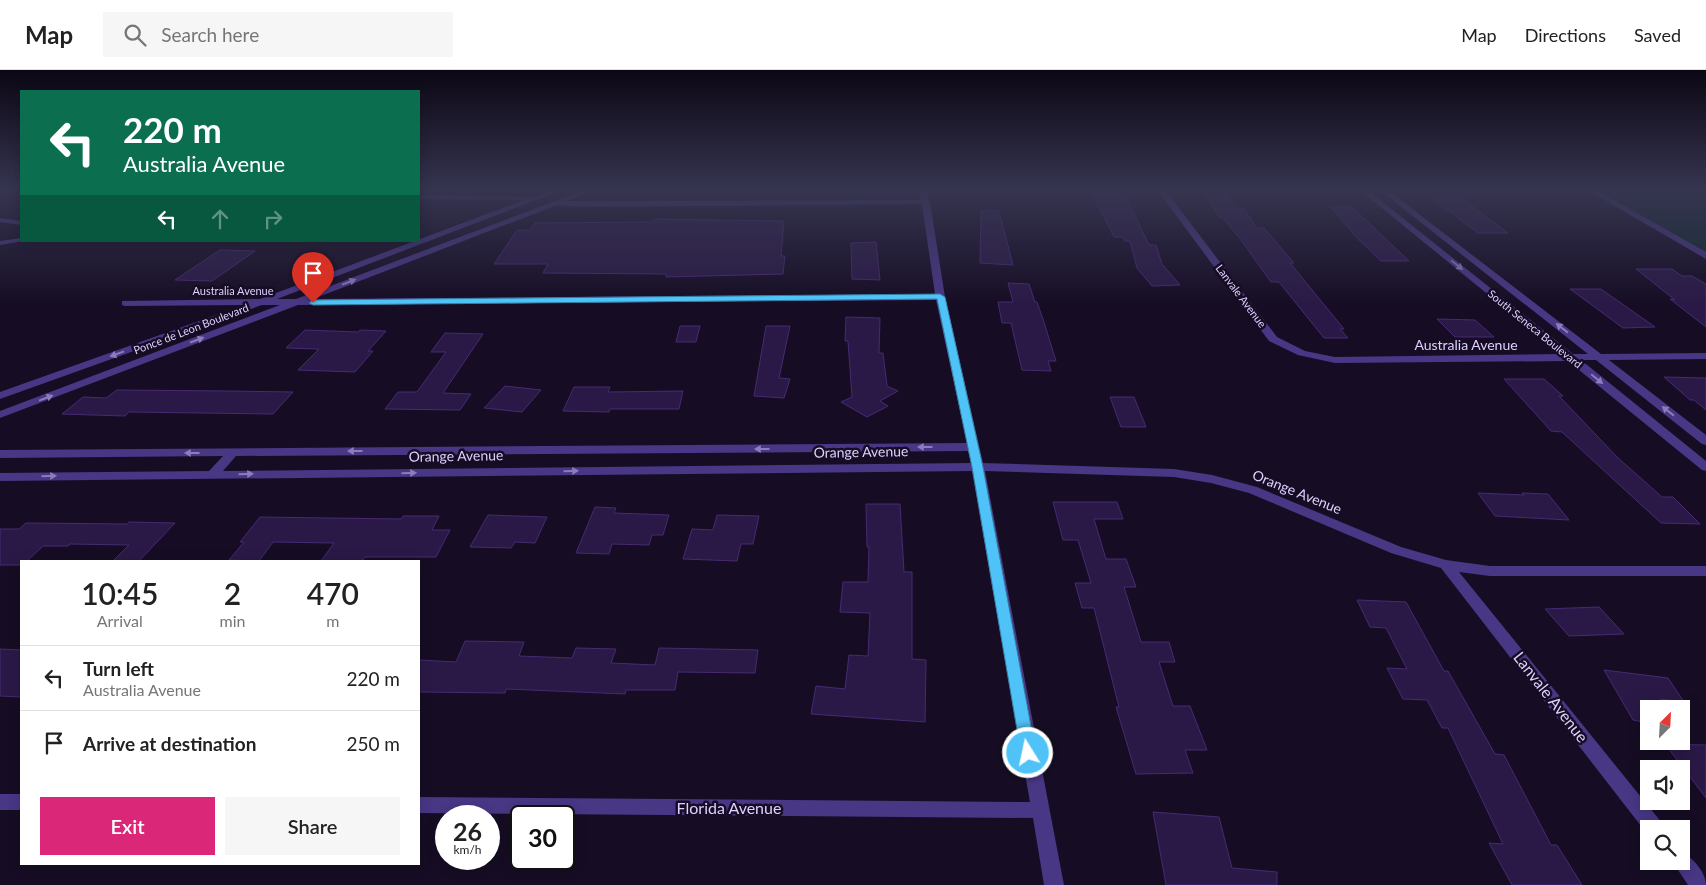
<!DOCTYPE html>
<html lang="en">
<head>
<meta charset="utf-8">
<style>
  :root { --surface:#fff; --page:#f6f6f6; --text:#222; --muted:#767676; --line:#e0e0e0; --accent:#db2777 }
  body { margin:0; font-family:Lato,sans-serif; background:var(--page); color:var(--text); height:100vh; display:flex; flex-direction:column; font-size:19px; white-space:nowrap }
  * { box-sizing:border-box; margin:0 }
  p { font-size:16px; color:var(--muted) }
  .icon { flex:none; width:28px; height:28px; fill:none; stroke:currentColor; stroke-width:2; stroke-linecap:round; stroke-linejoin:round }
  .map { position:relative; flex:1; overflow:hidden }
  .drawer { position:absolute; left:20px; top:490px; width:400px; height:305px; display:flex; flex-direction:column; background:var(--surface); border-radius:0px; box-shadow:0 2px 12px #0003 }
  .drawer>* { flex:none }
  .top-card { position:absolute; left:20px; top:20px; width:400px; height:152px; border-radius:0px; box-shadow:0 2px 12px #0003; background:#0b6e4f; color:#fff; overflow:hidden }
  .needle { width:32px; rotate:24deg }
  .fabs { position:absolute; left:1640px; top:630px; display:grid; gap:10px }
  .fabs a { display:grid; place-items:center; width:50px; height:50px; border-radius:0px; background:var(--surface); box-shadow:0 2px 12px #0003; font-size:25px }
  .speed { position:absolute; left:435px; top:735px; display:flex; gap:10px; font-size:25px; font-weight:700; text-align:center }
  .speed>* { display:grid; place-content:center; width:65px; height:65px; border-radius:50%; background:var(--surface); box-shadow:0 2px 12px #0003; line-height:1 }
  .speed small { font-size:12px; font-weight:400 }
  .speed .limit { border:2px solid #111; border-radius:8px; background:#fff; color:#111 }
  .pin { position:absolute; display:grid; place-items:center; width:42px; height:42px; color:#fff; margin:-51px -21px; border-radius:50% 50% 50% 0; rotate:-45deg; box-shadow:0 0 5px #0007 }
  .pin .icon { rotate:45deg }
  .me { position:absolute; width:55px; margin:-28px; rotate:350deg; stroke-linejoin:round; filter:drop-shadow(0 0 4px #0008) }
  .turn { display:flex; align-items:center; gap:18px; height:105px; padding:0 20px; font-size:22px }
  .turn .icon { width:65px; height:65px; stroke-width:2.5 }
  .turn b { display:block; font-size:35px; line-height:42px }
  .lanes { display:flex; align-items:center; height:48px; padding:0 20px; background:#0003; justify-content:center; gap:25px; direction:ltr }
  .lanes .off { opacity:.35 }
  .eta { display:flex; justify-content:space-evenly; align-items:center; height:85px; text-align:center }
  .eta b { font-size:30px; font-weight:600; line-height:35px }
  .cta { display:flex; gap:10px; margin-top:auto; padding:10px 20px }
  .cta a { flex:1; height:58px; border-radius:0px; background:var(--accent); color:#fff; font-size:20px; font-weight:600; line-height:58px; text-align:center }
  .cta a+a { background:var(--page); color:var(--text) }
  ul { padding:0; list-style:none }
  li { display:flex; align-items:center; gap:15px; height:65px; padding:0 20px; border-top:1px solid var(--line) }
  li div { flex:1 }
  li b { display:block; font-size:19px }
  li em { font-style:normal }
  header { display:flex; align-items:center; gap:30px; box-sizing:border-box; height:70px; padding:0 25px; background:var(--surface); border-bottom:1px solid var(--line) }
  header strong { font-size:24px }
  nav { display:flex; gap:28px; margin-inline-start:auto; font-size:18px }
  .search { width:350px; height:45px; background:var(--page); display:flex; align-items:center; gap:12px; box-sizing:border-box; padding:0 18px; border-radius:0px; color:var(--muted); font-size:19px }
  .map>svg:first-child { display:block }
</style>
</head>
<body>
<header>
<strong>Map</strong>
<div class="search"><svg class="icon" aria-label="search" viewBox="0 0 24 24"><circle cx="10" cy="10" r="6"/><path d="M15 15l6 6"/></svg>Search here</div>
<nav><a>Map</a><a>Directions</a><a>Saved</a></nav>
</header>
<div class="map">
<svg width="1706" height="815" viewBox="0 0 1706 815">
  <rect width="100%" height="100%" fill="#160d24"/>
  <!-- green -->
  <path fill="#102a2e" d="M1593,121H1706V186Z"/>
  <!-- building -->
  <g fill="#2a1946" stroke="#462a73">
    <path d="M1203,121H1224L1236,138L1244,139L1257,158H1264L1294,193H1290L1344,259H1340L1348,268H1324L1279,212H1271L1241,170L1223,148H1220Z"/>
    <path d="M1422,121H1452L1508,163H1478Z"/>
    <path d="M1092,123H1124L1149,175H1156L1162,194L1180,215L1152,216L1137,198L1130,171H1125L1123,167H1114Z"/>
    <path d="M1330,136L1352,137L1409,191H1381L1355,166Z"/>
    <path d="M981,141H999L1013,195L980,193Z"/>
    <path d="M654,149L784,151L781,186H785L783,204L666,207V204L543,203L548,194H494L517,160H530L535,153L653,152Z"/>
    <path d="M876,172L880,210L852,209L851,173Z"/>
    <path d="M220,180L255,181L212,211L175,210Z"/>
    <path d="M1636,199H1672L1682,206H1692L1706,214V257L1670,229L1675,230Z"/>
    <path d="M1008,213L1029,214L1035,232H1037L1043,249L1056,291H1048L1051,301L1022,300L1011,253H1002L998,232H1013Z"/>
    <path d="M1570,219H1601L1655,257L1623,258Z"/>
    <path d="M846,247L880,248L879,283H883L887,316L898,321L880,331L888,336L867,347L841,332L852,327L848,271H845Z"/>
    <path d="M1437,249L1475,250L1494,267H1455Z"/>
    <path d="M680,256H700L696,272H676Z"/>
    <path d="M766,256H790L779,308L790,309L784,328L754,326Z"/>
    <path d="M305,260L358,262L360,260L386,261L368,281H373L355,302L298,300L319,279L286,278Z"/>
    <path d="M445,263L483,264L443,323L471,324L460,340L385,339L398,322H417L446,282H431Z"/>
    <path d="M1664,307L1706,308V340L1694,330H1690Z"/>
    <path d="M1504,309H1544L1563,326H1559L1617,387L1662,427H1673L1700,454L1661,453L1562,362L1551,361Z"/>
    <path d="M505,316L541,320L522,342L484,338Z"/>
    <path d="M574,317H610L608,322L683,321L679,339H610L609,342L563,341Z"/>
    <path d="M117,320L228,321L293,322L273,344L129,342L125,346L62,344L83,327L106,328Z"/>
    <path d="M1110,327H1134L1146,357H1121Z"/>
    <path d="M1478,423L1524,425L1522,423L1548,424L1569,450L1495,446Z"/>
    <path d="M1053,432H1117L1123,449H1094L1106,489H1126L1136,517H1124L1141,572H1169L1175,592H1159L1173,636H1190L1207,680H1185L1193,703L1136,704L1116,637H1119L1094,538H1082L1075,513H1091L1078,470H1063Z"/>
    <path d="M866,434H900L904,502H912V589L926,590L925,652L811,644L816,616L845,619L849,585L868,586L870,543L840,542L843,512H868L869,477H867Z"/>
    <path d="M595,437L616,438L614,443L669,445L663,465H652L649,475L612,474L609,484L576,483Z"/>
    <path d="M488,445L547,447L535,473L515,472L511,478L470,477Z"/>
    <path d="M717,445L759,446L753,474H741L737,491L683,489L692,459L713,460Z"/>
    <path d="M403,446H439L432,460H450L436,487H365L362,491H321L334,473L273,472L259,491L229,490L244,472H240L260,447L401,449Z"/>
    <path d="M129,452L175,453L139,491H113L129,475L70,474L68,476H43L27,491H21V495H0V459H19L26,453L127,454Z"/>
    <path d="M1357,530L1406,532L1444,601H1448L1495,684L1504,685L1551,775H1557L1582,815H1512L1489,773L1503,774L1448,658H1442L1427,630L1403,629L1387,598L1407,599L1386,558L1370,557Z"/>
    <path d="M1599,537L1624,564L1569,566L1545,539Z"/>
    <path d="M465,571L524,572L519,586L572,588L576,578L616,579L611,593L655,595L659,578L758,580L755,603L678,602L675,620H626L625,624L506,619L505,623L419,622V590L456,592Z"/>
    <path d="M0,579L21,580V627L0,626Z"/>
    <path d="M1604,600L1668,608L1684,632L1660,629L1666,639H1649V653L1633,650Z"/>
    <path d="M1665,674L1706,675V728Z"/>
    <path d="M1153,742L1219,747L1232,798L1277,802V815H1166Z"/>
  </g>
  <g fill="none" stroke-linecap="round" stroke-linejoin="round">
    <!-- service -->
    <g fill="#483785" fill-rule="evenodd">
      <path d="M0,148L21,151V155L0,152Z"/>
      <path d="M21,168V171H23L0,175V171Z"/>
    </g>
    <!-- minor -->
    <g fill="#483785" fill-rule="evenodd">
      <path d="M550,121H560L277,229H296L581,121H591L567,131L921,130L918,121H926L930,132L945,227L983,393L1174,399L1212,405L1257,417L1401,477L1446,490L1490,496H1706V506H1490L1459,502L1662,753L1664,759H1649L1648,765L1441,498L1391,483L1249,423L1211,413L1174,407L985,401L1064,815H1044L1033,748L419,743V727L1030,732L972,401L0,411V403L209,401L223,386L0,388V380L967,373L936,230L298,235L0,348V341L280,235H262L0,329V322L244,235L125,236L122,235V231L260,229L524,130L419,129V125L534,127ZM922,134L935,224L313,229L557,135L581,137ZM968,381L971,393L223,401L236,386Z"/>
      <path d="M1158,121H1166L1277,267L1305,281L1335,287L1561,284L1361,121H1369L1573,284H1588L1381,121H1389L1601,284L1706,283V289L1609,290L1706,365V375L1702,374L1596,290H1581L1706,391V401L1702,400L1568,291L1335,293L1298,285L1269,271Z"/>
      <path d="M1589,121H1598L1706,182V189Z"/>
      <rect x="0" y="724" width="21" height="16"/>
      <path d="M1681,782C1693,787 1706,803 1706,815H1688L1672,791H1681Z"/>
    </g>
  </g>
  <!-- one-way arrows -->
  <defs><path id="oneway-solid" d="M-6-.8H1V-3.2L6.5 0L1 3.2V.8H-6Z" transform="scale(1.25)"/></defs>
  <g fill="#8c7cbc">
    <use href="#oneway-solid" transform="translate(1457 195) rotate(39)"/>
    <use href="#oneway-solid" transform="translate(349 212) rotate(-21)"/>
    <use href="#oneway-solid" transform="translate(1562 258) rotate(-142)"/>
    <use href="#oneway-solid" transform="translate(197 270) rotate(-21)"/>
    <use href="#oneway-solid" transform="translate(117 284) rotate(160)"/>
    <use href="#oneway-solid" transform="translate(1597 309) rotate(39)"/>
    <use href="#oneway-solid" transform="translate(46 328) rotate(-21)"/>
    <use href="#oneway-solid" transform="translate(1668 341) rotate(-142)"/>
    <use href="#oneway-solid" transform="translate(925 377) rotate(180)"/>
    <use href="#oneway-solid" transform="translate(762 379) rotate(180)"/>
    <use href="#oneway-solid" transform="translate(355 381) rotate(180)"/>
    <use href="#oneway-solid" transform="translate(192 383) rotate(180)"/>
    <use href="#oneway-solid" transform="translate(571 401) rotate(-1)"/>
    <use href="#oneway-solid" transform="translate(409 403) rotate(-1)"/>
    <use href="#oneway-solid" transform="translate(246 404) rotate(-1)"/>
    <use href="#oneway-solid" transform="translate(49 406) rotate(-1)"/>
  </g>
  <!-- sky -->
  <linearGradient id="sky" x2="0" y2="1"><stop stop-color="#0c0714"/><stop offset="0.51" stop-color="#363550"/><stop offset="1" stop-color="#363550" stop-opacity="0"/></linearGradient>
  <rect width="1706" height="235" fill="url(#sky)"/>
  <!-- route -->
  <path fill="#4fc3f7" stroke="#337fa1" d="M940,224L945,227L983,397L1036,683L1034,688L1028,690L1023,688L1021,683L972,397L937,229L313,235L309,233L313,230Z"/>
  <g text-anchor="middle" stroke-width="5" stroke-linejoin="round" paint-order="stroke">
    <!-- far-street labels -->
    <g font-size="11" fill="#ded0ff" stroke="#160d24">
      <text x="233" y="225">Australia Avenue</text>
      <text transform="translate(1241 226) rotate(53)" y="4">Lanvale Avenue</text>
      <text transform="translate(191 259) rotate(-21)" y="4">Ponce de Leon Boulevard</text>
      <text transform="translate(1535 259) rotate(39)" y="4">South Seneca Boulevard</text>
    </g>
    <!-- street labels -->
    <g font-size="14" fill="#ded0ff" stroke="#160d24">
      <text x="1466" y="280">Australia Avenue</text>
      <text transform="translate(861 382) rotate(-1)" y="5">Orange Avenue</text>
      <text transform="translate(456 386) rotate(-1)" y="5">Orange Avenue</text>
      <text transform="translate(1297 422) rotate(22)" y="5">Orange Avenue</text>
    </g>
    <!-- near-street labels -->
    <g font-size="16" fill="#ded0ff" stroke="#160d24">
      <text transform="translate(1551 627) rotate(52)" y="6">Lanvale Avenue</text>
      <text x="729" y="744">Florida Avenue</text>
    </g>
  </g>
</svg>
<div class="fabs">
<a><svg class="needle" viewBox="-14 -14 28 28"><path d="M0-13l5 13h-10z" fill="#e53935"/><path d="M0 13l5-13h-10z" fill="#767676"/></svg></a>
<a><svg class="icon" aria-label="sound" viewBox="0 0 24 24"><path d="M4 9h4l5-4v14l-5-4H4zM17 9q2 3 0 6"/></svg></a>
<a><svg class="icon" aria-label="search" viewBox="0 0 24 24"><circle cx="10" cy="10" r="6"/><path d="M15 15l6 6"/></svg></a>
</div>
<div class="speed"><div>26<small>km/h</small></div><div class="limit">30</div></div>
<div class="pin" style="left:313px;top:233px;background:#d93025"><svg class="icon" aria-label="arrive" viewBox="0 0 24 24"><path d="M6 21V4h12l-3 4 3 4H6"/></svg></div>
<svg class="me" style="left:1028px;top:683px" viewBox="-20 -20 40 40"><circle r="17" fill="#4fc3f7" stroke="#fff" stroke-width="3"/><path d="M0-11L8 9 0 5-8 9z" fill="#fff"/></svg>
<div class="top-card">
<div class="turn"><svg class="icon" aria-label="left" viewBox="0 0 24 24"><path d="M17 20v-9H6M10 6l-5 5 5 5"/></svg><div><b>220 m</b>Australia Avenue</div></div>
<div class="lanes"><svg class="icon" aria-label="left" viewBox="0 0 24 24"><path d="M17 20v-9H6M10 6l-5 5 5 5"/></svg><svg class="icon off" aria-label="ahead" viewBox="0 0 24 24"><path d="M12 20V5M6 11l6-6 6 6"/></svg><svg class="icon off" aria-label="right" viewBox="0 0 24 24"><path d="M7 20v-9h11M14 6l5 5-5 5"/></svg></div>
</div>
<section class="drawer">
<div class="eta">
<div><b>10:45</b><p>Arrival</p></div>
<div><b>2</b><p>min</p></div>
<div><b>470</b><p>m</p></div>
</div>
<ul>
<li><svg class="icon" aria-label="left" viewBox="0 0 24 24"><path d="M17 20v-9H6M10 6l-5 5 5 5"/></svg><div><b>Turn left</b><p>Australia Avenue</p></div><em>220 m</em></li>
<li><svg class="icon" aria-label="arrive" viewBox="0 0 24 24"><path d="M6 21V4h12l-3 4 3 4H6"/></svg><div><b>Arrive at destination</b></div><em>250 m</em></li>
</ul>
<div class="cta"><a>Exit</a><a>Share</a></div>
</section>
</div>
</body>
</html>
